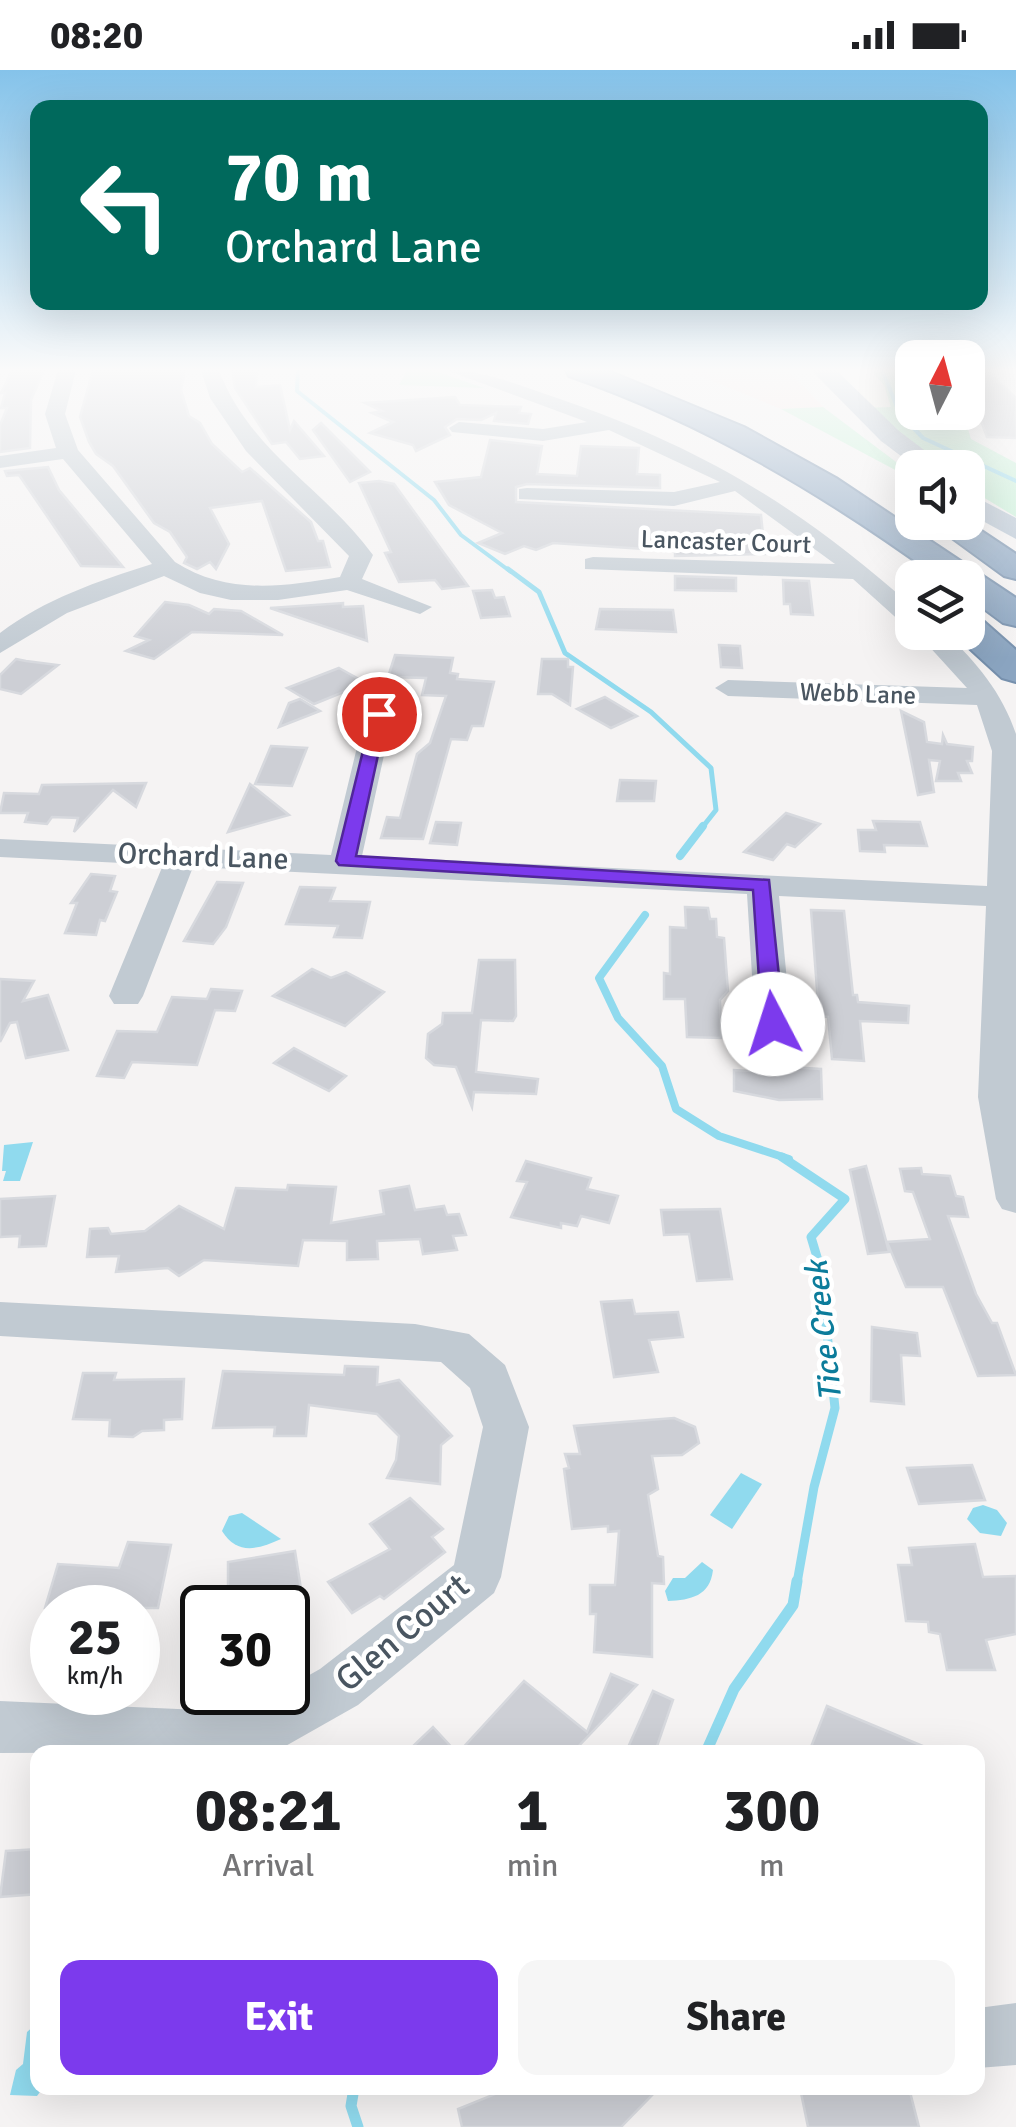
<!DOCTYPE html>
<html lang="en">
<head>
<meta charset="utf-8">
<style>
  :root { --surface:#fff; --page:#f6f6f6; --text:#202124; --muted:#757577; --accent:#7c3aed }
  body { margin:0; font-family:Signika,sans-serif; background:var(--page); color:var(--text); height:100vh; display:flex; flex-direction:column; font-size:38px; white-space:nowrap }
  * { box-sizing:border-box; margin:0 }
  p { font-size:32px; color:var(--muted) }
  .icon { flex:none; width:55px; height:55px; fill:none; stroke:currentColor; stroke-width:2; stroke-linecap:round; stroke-linejoin:round }
  .map { position:relative; flex:1; overflow:hidden }
  .side { position:absolute; left:30px; top:1675px; width:955px; height:350px; display:flex; flex-direction:column; background:var(--surface); border-radius:20px; box-shadow:0 10px 40px #0002 }
  .side>* { flex:none }
  .hud { position:absolute; left:30px; top:30px; width:958px; height:210px; border-radius:20px; box-shadow:0 10px 40px #0002; background:#00695c; color:#fff; overflow:hidden }
  .needle { width:65px; rotate:6deg }
  .buttons { position:absolute; left:895px; top:270px; display:grid; gap:20px }
  .buttons a { display:grid; place-items:center; width:90px; height:90px; border-radius:20px; background:var(--surface); box-shadow:0 10px 40px #0002; font-size:50px }
  .speed { position:absolute; left:30px; top:1515px; display:flex; gap:20px; font-size:50px; font-weight:700; text-align:center }
  .speed>* { display:grid; place-content:center; width:130px; height:130px; border-radius:50%; background:var(--surface); box-shadow:0 10px 40px #0002; line-height:1 }
  .speed small { font-size:25px; font-weight:400 }
  .speed .limit { border:5px solid #111; border-radius:15px; background:#fff; color:#111 }
  .pin { position:absolute; display:grid; place-items:center; width:85px; height:85px; color:#fff; margin:-42px; border:5px solid #fff; border-radius:50%; box-shadow:0 2px 10px #0007 }
  .me { position:absolute; width:110px; margin:-55px; rotate:355deg; stroke-linejoin:round; filter:drop-shadow(0 0 8px #0008) }
  .turn { display:flex; align-items:center; gap:35px; height:210px; padding:0 30px; font-size:45px }
  .turn .icon { width:130px; height:130px; stroke-width:2.5 }
  .turn b { display:block; font-size:70px; line-height:85px }
  .eta { display:flex; justify-content:space-evenly; align-items:center; height:170px; text-align:center }
  .eta b { font-size:60px; font-weight:800; line-height:70px }
  .primary-button { display:flex; gap:20px; margin-top:auto; padding:20px 30px }
  .primary-button a { flex:1; height:115px; border-radius:20px; background:var(--accent); color:#fff; font-size:40px; font-weight:800; line-height:115px; text-align:center }
  .primary-button a+a { background:var(--page); color:var(--text) }
  .status { display:flex; justify-content:space-between; align-items:center; height:70px; padding:0 50px; background:var(--surface); direction:ltr }
  .status svg { height:28px; fill:currentColor }
  .map>svg:first-child { display:block }
</style>
</head>
<body>
<div class="status"><b>08:20</b><svg viewBox="0 0 49 12"><path d="M0 12V9h3v3zM5 12V6h3v6zM10 12V3h3v9zM15 12V0h3v12zM26 1h20v11H26zM47 4h2v5h-2z"/></svg></div>
<div class="map">
<svg width="1016" height="2057" viewBox="0 0 1016 2057">
  <rect width="100%" height="100%" fill="#f5f3f3"/>
  <!-- commercial -->
  <path fill="#fdf9ef" d="M825,300H871L884,315L891,338H861Z"/>
  <!-- medical -->
  <path fill="#fce8e6" d="M686,300H788L823,337L781,339Z"/>
  <!-- green -->
  <g fill="#c3f1d5">
    <path d="M407,300H432L484,318L399,315Z"/>
    <path d="M871,300H912V342L963,343L971,369L1016,393V447L968,418V398L935,397L861,338L891,337L884,315Z"/>
    <path d="M823,337L912,404V409L781,339Z"/>
  </g>
  <!-- water -->
  <g fill="#90daee">
    <path d="M33,1072L20,1111H3L6,1101H2L4,1075Z"/>
    <path d="M741,1403L762,1414L732,1459L710,1445Z"/>
    <path d="M983,1435L997,1440L1007,1453L1001,1466L980,1463L967,1449L973,1438Z"/>
    <path d="M242,1443L281,1469C257,1480 237,1485 222,1461L229,1446Z"/>
    <path d="M702,1492L713,1500C710,1526 691,1530 668,1531L665,1521L673,1508H685Z"/>
    <path d="M37,1953L38,2018H43L37,2026L10,2025L16,2000L23,1994L27,1962Z"/>
  </g>
  <g fill="none" stroke-linecap="round" stroke-linejoin="round">
    <!-- stream-far4 -->
    <g stroke="#90daee" stroke-width="4">
      <path d="M298,300L297,321L434,430L461,465L511,502"/>
      <path d="M882,300L900,344L923,368L1016,411"/>
    </g>
    <!-- stream-far3 -->
    <path stroke="#90daee" stroke-width="5" d="M508,499L539,522L565,583L651,642L711,698L716,740L701,759"/>
    <!-- stream-far2 -->
    <g stroke="#90daee" stroke-width="8">
      <path d="M680,786L703,756"/>
      <path d="M645,845L599,908L618,948L662,996L676,1039L719,1066L789,1089"/>
    </g>
    <!-- stream-far1 -->
    <path stroke="#90daee" stroke-width="9" d="M782,1087L845,1129L811,1167L820,1197L835,1338L814,1417L797,1513"/>
    <!-- stream -->
    <g stroke="#90daee" stroke-width="11">
      <path d="M706,1682L734,1619L793,1535L797,1511"/>
      <path d="M354,2018L351,2036L358,2057"/>
    </g>
  </g>
  <!-- building -->
  <g fill="#cdcfd5" stroke="#d7d9de" stroke-width="2.5">
    <path d="M12,300H44L31,330L30,378L0,382V355L7,338H1L5,323H1Z"/>
    <path d="M93,300H185L181,320L189,346L200,353L212,374L242,402L250,398L311,452L318,471H323L330,497L286,501L262,431L210,438L229,474L216,499L210,492L197,499L184,493L187,487L170,462L154,453L113,396L96,384L89,372L80,347Z"/>
    <path d="M232,300H257L256,317L280,315L290,360L294,351L324,386L300,389L286,372L272,374L235,318Z"/>
    <path d="M968,300H986L1016,328V368L987,367L972,327H968Z"/>
    <path d="M455,327L460,335L521,337L519,343L531,344L528,354L494,351L496,343L481,350L457,349L445,357L450,365L416,381L413,375L370,363L393,352L372,343L382,341L365,333Z"/>
    <path d="M321,353L370,402L350,412L313,360Z"/>
    <path d="M490,370L542,376L537,404L577,406L581,376L639,378L637,404L660,405V418L527,414L516,417V432L761,445L765,484L675,486V481L553,473L536,480L524,476L505,484L478,473L502,463L449,435L435,412L481,407Z"/>
    <path d="M48,397L59,420L123,497L81,496L19,405L7,406L5,401Z"/>
    <path d="M379,411L394,414L468,516L442,519L435,510L399,512L385,483L391,482L359,413Z"/>
    <path d="M675,506L736,508V521L675,520Z"/>
    <path d="M783,510L809,511L813,545L791,544L790,534H784Z"/>
    <path d="M492,520L495,528L504,527L510,546L481,548L473,521Z"/>
    <path d="M165,532L189,535L209,544L214,539L241,541L283,565L192,562L154,589L126,581L149,570L135,566Z"/>
    <path d="M343,533V537L363,536L367,571L270,538Z"/>
    <path d="M600,539L673,540L676,562L596,559Z"/>
    <path d="M719,575L740,576L742,598L721,597Z"/>
    <path d="M395,585L453,588L450,603L458,604L457,609L494,612L483,656H472L467,670L451,669L423,769L381,768L387,747L400,748L417,684L430,673L446,626L422,625L426,608L388,607Z"/>
    <path d="M16,589L26,591L58,595L21,624L0,619V605Z"/>
    <path d="M542,589H568V597H573L570,635L552,624H538Z"/>
    <path d="M339,598L366,613L314,634L287,618Z"/>
    <path d="M605,627L637,646L611,658L577,639Z"/>
    <path d="M300,629L320,641L279,657L289,633Z"/>
    <path d="M901,641L924,652L927,672L942,674L943,665L947,674L973,677L972,691H967L972,703H958L961,711H936L940,691L929,690L934,722L918,725Z"/>
    <path d="M271,676L307,678L292,716L255,714Z"/>
    <path d="M620,710L656,711L654,731H617Z"/>
    <path d="M146,713L136,737L113,720L74,762L78,748L52,747L47,754L25,752L28,743H0L4,723L39,724L42,715Z"/>
    <path d="M250,714L289,745L228,762Z"/>
    <path d="M786,743L820,754L795,777L787,774L773,790L744,782Z"/>
    <path d="M873,751L920,752L927,776L884,775L885,782L860,781L858,760H876Z"/>
    <path d="M436,752L461,753L457,775L430,773Z"/>
    <path d="M91,804L115,806L110,821L117,822L105,851L100,850L96,865L65,863L77,833H71Z"/>
    <path d="M217,812L243,813L226,857L213,874L184,871Z"/>
    <path d="M300,817L335,818L330,831L370,832L362,868L334,867L338,856L286,854Z"/>
    <path d="M685,837L708,838L710,849H716L717,867L724,868L728,921L720,930L721,968L687,967L685,929H664V903L670,904V857L686,858Z"/>
    <path d="M811,840L844,841L853,925H857L858,932L909,936L908,953L860,951L864,991L832,989L828,947L819,946Z"/>
    <path d="M479,890H515L516,946L513,951L481,950L476,1002L538,1009L536,1024L474,1022L472,1037L456,997L434,995L426,988L428,964L442,954L443,943H472Z"/>
    <path d="M312,899L331,908L346,902L384,922L345,956L273,926Z"/>
    <path d="M0,909L34,911L23,931L48,925L68,980L26,988L17,952L10,953L0,972Z"/>
    <path d="M211,919L242,921L235,941L215,940L197,995L132,992L124,1008L97,1006L117,961L157,962L172,927L207,929Z"/>
    <path d="M294,978L346,1006L329,1021L274,993Z"/>
    <path d="M789,997L821,999L822,1029L779,1030L734,1021V1000L789,1003Z"/>
    <path d="M526,1091L591,1108L587,1119L618,1126L609,1153L581,1146L577,1156L561,1153V1158L511,1147L527,1112L517,1111Z"/>
    <path d="M866,1096L889,1182L868,1184L850,1100Z"/>
    <path d="M921,1098L922,1104L950,1106L956,1126L963,1127L968,1147L948,1146L976,1224L992,1253H997L1016,1305L978,1306L943,1217H906L887,1172L930,1169L913,1122L905,1121L900,1099Z"/>
    <path d="M288,1115L336,1117L331,1153L384,1144L380,1121L409,1116L415,1140L444,1136L447,1145L459,1144L466,1165L453,1166L457,1180L423,1184L420,1169L377,1171L378,1189L347,1190V1171L303,1170L298,1196L204,1190L179,1206L168,1198L116,1202L119,1186L87,1187L90,1159L108,1158L111,1164L145,1161L179,1136L224,1159L236,1118L287,1120Z"/>
    <path d="M55,1126L46,1176L19,1177L20,1166L0,1167V1129Z"/>
    <path d="M720,1139L732,1209L697,1211L689,1164L664,1165L661,1140Z"/>
    <path d="M632,1230L635,1244L678,1242L683,1267L649,1270L658,1302L614,1307L601,1232Z"/>
    <path d="M872,1257L917,1263L920,1286L901,1285L904,1334L871,1331Z"/>
    <path d="M345,1296L378,1297L377,1315L399,1310L452,1366L441,1375L440,1414L387,1408L396,1390L399,1366L377,1344L309,1335L306,1366H274L275,1357L213,1358L223,1301L344,1305Z"/>
    <path d="M83,1303H116L114,1310L184,1309L182,1349L164,1350V1360L142,1361L133,1367L109,1366L110,1350L73,1349Z"/>
    <path d="M674,1348L695,1357L699,1373L682,1385L652,1386L658,1419L648,1425L658,1486L663,1487L664,1514L652,1513V1587L594,1582L596,1544H590V1515H615L619,1461L608,1462V1456L572,1459L564,1399L569,1398L565,1384H580L574,1356Z"/>
    <path d="M972,1395L985,1430L919,1434L907,1398Z"/>
    <path d="M410,1428L443,1459L432,1467L445,1482L384,1529L380,1526L352,1543L328,1512L390,1479L370,1454Z"/>
    <path d="M128,1472L171,1475L158,1538H45L58,1494L119,1498Z"/>
    <path d="M975,1474L983,1507L1016,1506V1564L986,1570L995,1600H947L940,1564L929,1562L928,1552L906,1551L898,1495H912L909,1478Z"/>
    <path d="M295,1481L304,1538H228V1492Z"/>
    <path d="M611,1604L637,1615L573,1682H459L524,1611L587,1662Z"/>
    <path d="M653,1621L673,1630L655,1682H626Z"/>
    <path d="M827,1636L937,1682H809Z"/>
    <path d="M433,1657L456,1682H407Z"/>
    <path d="M38,1779V1824L0,1827L6,1781Z"/>
    <path d="M510,2018H659L621,2057H462L458,2039Z"/>
    <path d="M800,2018H909L919,2057H808Z"/>
  </g>
  <g fill="none" stroke-linecap="round" stroke-linejoin="round">
    <defs>
      <g id="highway">
        <path d="M566,300H606L744,357L836,408L1016,528V556L1003,553L968,527V508H939C823,424 705,353 569,306Z"/>
        <path d="M930,452H968L1016,484V509L1004,506Z"/>
        <path d="M968,546L981,549L1016,580V612L1002,608L955,565L968,562Z"/>
      </g>
    </defs>
    <!-- highway casing -->
    <use href="#highway" stroke="#7690ad" stroke-width="4"/>
    <!-- minor -->
    <g fill="#c1cad2" fill-rule="evenodd">
      <path d="M58,300H76L65,344L78,380L175,492C227,525 281,517 340,507L349,486L246,381L210,328L201,300H219C249,381 324,418 373,485L362,509L432,537L420,544L347,520L278,530H231L200,523L164,506L67,543L0,583V563C45,529 98,511 152,494L63,389L0,398V386L56,378L45,344Z"/>
      <path d="M446,300C485,300 520,316 557,328C703,378 797,435 912,536V556L903,554L853,509L585,499V489L593,487L835,494L735,421L674,436L519,429V419L527,418L674,422L720,412L609,360L543,371L452,362L449,358L459,352L543,359L587,352Z"/>
      <path d="M916,562H944C977,592 1002,623 1016,664V1143L1002,1139L996,1129L978,1027L986,836L779,826L791,954L786,962H760L755,954L747,824L193,797L143,926L138,934H114L109,926L163,795L0,787V769L331,785L365,644L379,636L393,644L362,786L987,816L992,681L977,635L728,626L715,618L728,610L967,618Z"/>
      <path d="M0,1232L415,1254L469,1264L505,1295L529,1357L501,1507L494,1523L358,1635L275,1682L0,1683V1631L244,1642L278,1622H288V1617L320,1599L454,1495L483,1357L470,1318L441,1292L0,1266Z"/>
      <path d="M1016,1933V1995L978,1998V1938Z"/>
    </g>
    <!-- major -->
    <g fill="#b3c2d1" fill-rule="evenodd">
      <path d="M811,300H836L899,361L948,398H917L881,371Z"/>
      <path d="M968,423L1016,448V469L968,443Z"/>
    </g>
    <!-- highway -->
    <use href="#highway" fill="#8ba5c1" fill-rule="evenodd"/>
  </g>
  <!-- sky -->
  <linearGradient id="sky" x2="0" y2="1"><stop stop-color="#85c3ea"/><stop offset="0.51" stop-color="#fafafa"/><stop offset="1" stop-color="#fafafa" stop-opacity="0"/></linearGradient>
  <rect width="1016" height="588" fill="url(#sky)"/>
  <!-- route -->
  <path fill="#7c3aed" stroke="#51269a" stroke-width="2.5" d="M373,640L387,644L356,786L769,810L784,954L781,959H766L762,954L753,820L339,795L336,791Z"/>
  <g text-anchor="middle" stroke-width="9" stroke-linejoin="round" paint-order="stroke">
    <!-- far-street labels -->
    <g font-size="25" fill="#4a5661" stroke="#fff">
      <text transform="translate(726 471) rotate(2)" y="9">Lancaster Court</text>
      <text transform="translate(858 623) rotate(2)" y="9">Webb Lane</text>
    </g>
    <!-- street labels -->
    <g font-size="30" fill="#4a5661" stroke="#fff">
      <text transform="translate(203 786) rotate(2)" y="10">Orchard Lane</text>
    </g>
    <!-- water labels -->
    <g font-size="32" font-style="italic" fill="#0c7c9b" stroke="#fff">
      <text transform="translate(823 1261) rotate(-96)" y="11">Tice Creek</text>
    </g>
    <!-- near-street labels -->
    <g font-size="35" fill="#4a5661" stroke="#fff">
      <text transform="translate(402 1562) rotate(-40)" y="12">Glen Court</text>
    </g>
  </g>
</svg>
<div class="buttons">
<a><svg class="needle" viewBox="-14 -14 28 28"><path d="M0-13l5 13h-10z" fill="#e53935"/><path d="M0 13l5-13h-10z" fill="#757577"/></svg></a>
<a><svg class="icon" aria-label="sound" viewBox="0 0 24 24"><path d="M4 9h4l5-4v14l-5-4H4zM17 9q2 3 0 6"/></svg></a>
<a><svg class="icon" aria-label="layers" viewBox="0 0 24 24"><path d="M12 4l9 5-9 5-9-5zM3 14l9 5 9-5"/></svg></a>
</div>
<div class="speed"><div>25<small>km/h</small></div><div class="limit">30</div></div>
<div class="pin" style="left:379px;top:644px;background:#d93025"><svg class="icon" aria-label="arrive" viewBox="0 0 24 24"><path d="M6 21V4h12l-3 4 3 4H6"/></svg></div>
<svg class="me" style="left:773px;top:954px" viewBox="-20 -20 40 40"><circle r="19" fill="#fff"/><path d="M0-13L10 11 0 6-10 11z" fill="#7c3aed"/></svg>
<div class="hud">
<div class="turn"><svg class="icon" aria-label="left" viewBox="0 0 24 24"><path d="M17 20v-9H6M10 6l-5 5 5 5"/></svg><div><b>70 m</b>Orchard Lane</div></div>
</div>
<section class="side">
<div class="eta">
<div><b>08:21</b><p>Arrival</p></div>
<div><b>1</b><p>min</p></div>
<div><b>300</b><p>m</p></div>
</div>
<div class="primary-button"><a>Exit</a><a>Share</a></div>
</section>
</div>
</body>
</html>
